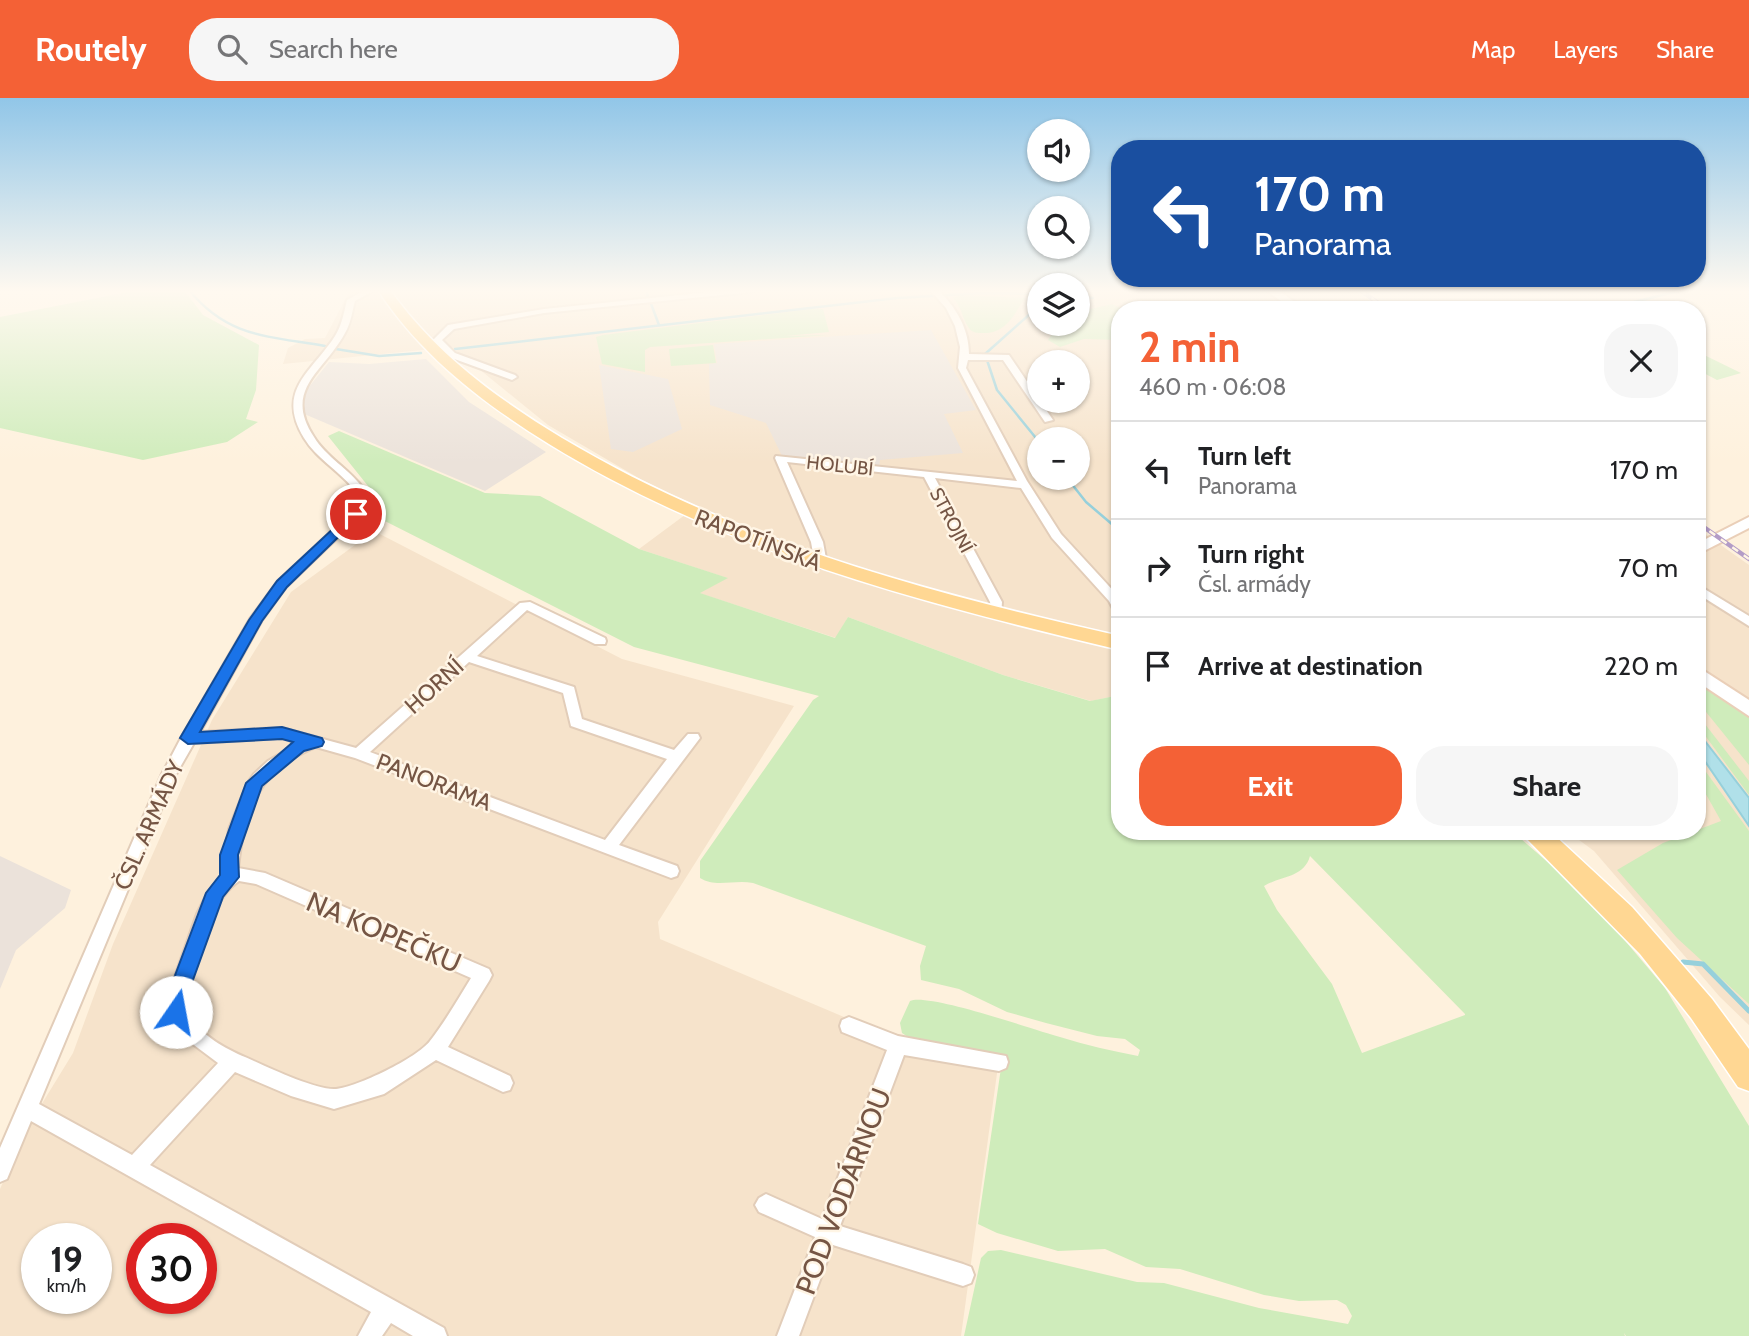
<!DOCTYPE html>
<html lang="en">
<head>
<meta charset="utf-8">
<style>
  :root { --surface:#fff; --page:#f6f6f6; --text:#202124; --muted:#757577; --line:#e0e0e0; --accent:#f46136 }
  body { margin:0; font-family:Cabin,sans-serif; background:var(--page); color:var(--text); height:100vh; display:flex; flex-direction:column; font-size:26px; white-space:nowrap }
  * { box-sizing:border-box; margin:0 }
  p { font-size:23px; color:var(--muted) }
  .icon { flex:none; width:38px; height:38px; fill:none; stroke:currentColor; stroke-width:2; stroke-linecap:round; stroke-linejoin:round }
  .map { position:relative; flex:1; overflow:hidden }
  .side { position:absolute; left:1111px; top:203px; width:595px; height:539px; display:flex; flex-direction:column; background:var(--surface); border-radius:28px; box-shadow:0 2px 5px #0004 }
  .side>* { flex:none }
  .top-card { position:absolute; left:1111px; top:42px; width:595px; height:147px; border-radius:28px; box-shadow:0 2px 5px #0004; background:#1a4fa0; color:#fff; overflow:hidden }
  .tools { position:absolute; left:1027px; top:21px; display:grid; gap:14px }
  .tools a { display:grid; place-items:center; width:63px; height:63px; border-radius:50%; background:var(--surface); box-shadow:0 2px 5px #0004; font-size:35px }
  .speed { position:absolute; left:21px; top:1125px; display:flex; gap:14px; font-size:35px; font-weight:700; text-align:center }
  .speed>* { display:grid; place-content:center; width:91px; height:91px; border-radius:50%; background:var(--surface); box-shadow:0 2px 5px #0004; line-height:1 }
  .speed small { font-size:18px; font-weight:400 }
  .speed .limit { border:10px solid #d22; background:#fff; color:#111 }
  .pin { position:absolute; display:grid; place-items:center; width:60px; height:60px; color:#fff; margin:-30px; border:4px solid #fff; border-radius:50%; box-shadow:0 2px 7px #0007 }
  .me { position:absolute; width:77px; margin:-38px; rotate:12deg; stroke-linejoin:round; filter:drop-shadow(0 0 5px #0008) }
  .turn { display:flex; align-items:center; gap:24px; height:147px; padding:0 28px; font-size:32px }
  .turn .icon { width:91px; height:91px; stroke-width:2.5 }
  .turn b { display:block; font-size:49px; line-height:60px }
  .round { display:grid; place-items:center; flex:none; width:74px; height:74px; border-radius:28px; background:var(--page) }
  .overview { display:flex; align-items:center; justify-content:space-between; height:119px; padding:0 28px }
  h1 { font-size:42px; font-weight:800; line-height:52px; color:var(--accent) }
  .action { display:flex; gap:14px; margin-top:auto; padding:14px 28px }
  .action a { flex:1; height:80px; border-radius:28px; background:var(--accent); color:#fff; font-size:28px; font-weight:800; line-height:80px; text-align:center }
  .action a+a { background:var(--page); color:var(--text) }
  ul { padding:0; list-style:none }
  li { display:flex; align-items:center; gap:21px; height:98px; padding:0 28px; border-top:2px solid var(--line) }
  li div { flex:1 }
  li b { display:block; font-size:26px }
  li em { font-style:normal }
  header { display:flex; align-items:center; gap:42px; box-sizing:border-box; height:98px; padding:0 35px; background:var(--accent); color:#fff }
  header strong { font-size:33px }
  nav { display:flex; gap:38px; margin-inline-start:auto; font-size:24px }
  .search { width:490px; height:63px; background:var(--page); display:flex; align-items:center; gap:18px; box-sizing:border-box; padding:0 24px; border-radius:28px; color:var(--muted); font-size:26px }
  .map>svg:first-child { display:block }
</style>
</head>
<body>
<header>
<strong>Routely</strong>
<div class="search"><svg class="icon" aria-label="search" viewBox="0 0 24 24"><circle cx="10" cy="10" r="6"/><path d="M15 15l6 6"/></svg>Search here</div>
<nav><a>Map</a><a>Layers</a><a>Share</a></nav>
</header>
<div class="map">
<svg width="1749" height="1238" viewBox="0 0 1749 1238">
  <rect width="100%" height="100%" fill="#fef1dd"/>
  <!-- residential -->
  <g fill="#f6e3cb" fill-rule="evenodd">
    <path d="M350,192H1039L1040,226H1078V192H1354L1383,212H1120V597L1091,603L1003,577L848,519L836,540L699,495L727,480L639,451L697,408L642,382L548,327L452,249L283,266L288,250L305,241L325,240ZM1040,264H1078V303H1040ZM1040,341H1078V380H1040Z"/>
    <path d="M1698,431L1749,467V927L1720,899L1594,753L1567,733H1698Z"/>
    <path d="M374,433L622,561L794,608L658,824L660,841L844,919L998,968L961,1238H0V1091L27,1030L73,955L113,846L212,622L291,494ZM37,1141H96V1200H37ZM142,1141H201V1200H142Z"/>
  </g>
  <!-- industrial -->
  <g fill="#ebe2da">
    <path d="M931,232L976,312L944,316L963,355L880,362L879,370L783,360L766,325L710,307L709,266L717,265L714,246Z"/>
    <path d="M426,261L469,304L546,354L485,393L302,315L304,295L329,264L369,266Z"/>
    <path d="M599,267L668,281L682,331L633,354L611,351Z"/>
    <path d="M0,758L71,792L65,810L16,852L0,891Z"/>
  </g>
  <!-- green -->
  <g fill="#cfecbb" fill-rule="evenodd">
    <path d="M138,192H184L203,217L259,247L256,292L246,321L258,324L227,344L143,362L0,330V219Z"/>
    <path d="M960,197L1025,200C1014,216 1007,235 984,235C978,235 972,235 969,230C962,221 962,209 953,200Z"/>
    <path d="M1112,206L1124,212H1120V242L1084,241L1060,249L1048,242L1059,226H1078V214Z"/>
    <path d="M811,211H823L829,234L785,238L829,237L650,249L645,252V274L602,266L596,239L603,237Z"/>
    <path d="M713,247L716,265L671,268L669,251Z"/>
    <path d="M1698,254L1741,275L1717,282L1698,272Z"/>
    <path d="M339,333L485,395L540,398L639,451L728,480L700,495L835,540L848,519L1003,577L1090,603L1120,597V733H1512L1589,800L1665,890L1749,1028V1238H1626L1624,1235L1625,1238H964L981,1160L988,1153L1001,1152L1137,1184L1164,1185L1259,1210L1348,1226L1352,1218L1346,1207L1337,1202L1299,1203L1264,1197L1180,1171L1146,1169L1105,1151L1058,1153L997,1135L978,1126L1001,970L1000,958L908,939L902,935L900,925L910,903C929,895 1034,932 1060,939C1086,947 1112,953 1138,958L1140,952L1125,941L1097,938L1046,925L1007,914L959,891L921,882L920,868L926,848L753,785C735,781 716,790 700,780V763L813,602L819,598L634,549L373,417L365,408L372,393L328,338ZM1310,758L1465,916V917L1362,955L1332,886L1277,812L1264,788C1280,778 1304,780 1310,758Z"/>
    <path d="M1698,581L1749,616V667L1698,604Z"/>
    <path d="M1698,617L1749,683V697L1698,628Z"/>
    <path d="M1698,663L1749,733V906L1677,840L1617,772L1663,745L1721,723L1698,682Z"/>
  </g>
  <!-- water -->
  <path fill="#b0e0e9" stroke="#96d0db" stroke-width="2" d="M1698,634L1749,700V728L1698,653Z"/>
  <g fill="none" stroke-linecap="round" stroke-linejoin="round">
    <!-- stream-far2 -->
    <g stroke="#96d0db" stroke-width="2.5">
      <path d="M189,192C228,240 269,238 325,248"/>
      <path d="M646,192L648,199"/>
      <path d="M1078,199L1093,200"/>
      <path d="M650,203L659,227"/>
      <path d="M1040,207L985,256L997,292L1040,345"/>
      <path d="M1602,212L1682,192"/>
      <path d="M336,251L379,258L421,255"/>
      <path d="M455,251L897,200L982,195L1040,196"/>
      <path d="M1067,380L1086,404L1120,433"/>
    </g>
    <!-- stream-far1 -->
    <path stroke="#96d0db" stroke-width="3.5" d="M1683,864L1693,865"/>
    <!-- stream -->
    <path stroke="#96d0db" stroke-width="5" d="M1683,864L1703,866L1749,913"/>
    <defs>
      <g id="street">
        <path d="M365,192H375L355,203C352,214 351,225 345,235C325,273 282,291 314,339C326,359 349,371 363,390L362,416L286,489L262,522L200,634L282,630L356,650L520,505L530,504L605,540L606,543L605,546H595L527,512L477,558L574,589L582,621L674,652L688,636H698L700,640L619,747L677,768L679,773L677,778L671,780L355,660L316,649C258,672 244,712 238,770L265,775L489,871L492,877L489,883L448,949L510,978L513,985L510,992L503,994L436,962L384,996L334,1011L291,998L235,974L150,1067L444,1230L447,1238H413L391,1225L382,1238H358L371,1214L31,1023L7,1081L0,1084V1050L161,678L181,640L250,521L278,483L351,415L353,390C338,372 316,360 304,340C275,292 312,274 335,238C342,227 344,214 347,202ZM469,564L563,595L571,628L667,661L605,742L370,654ZM282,640L299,645L268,663L254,676L247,686L229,731L221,778L208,794L197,816L166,904L171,921L182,938L218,965L132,1057L39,1006L175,678L194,645ZM239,783L256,786L471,880C458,901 445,924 430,943C417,960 357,989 336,991C317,993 265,968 245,959C221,949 190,931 184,904C195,871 208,802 239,783Z"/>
        <path d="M729,192H755L751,194L544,215L454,231L442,242L455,255L515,277L517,279L512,282L449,259L433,242L448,227L544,211Z"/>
        <path d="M930,192H938C956,209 969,231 969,256L1009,257L1053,322L1045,324L1003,262H968L966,270L1027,383L1061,436L1119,499L1120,517L1116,516L1109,503L1052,440L1021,390L935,380L1002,504L1001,519H993L990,504L924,379L787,364L823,444L827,466L821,470L815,466L811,444L775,360L776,358L1017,383L958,270L960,249L955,228L946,210Z"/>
        <path d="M1698,487L1749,518V528L1698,496Z"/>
        <path d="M849,919L898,938L1006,958L1008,964L1006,970L999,973L904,957L840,1128L963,1166L971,1169L974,1177L971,1185L963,1188L833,1147L799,1238H777L815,1139L759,1114L755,1107L759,1100L766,1096L822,1121L887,952L842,934L840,928L842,922Z"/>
      </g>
      <g id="secondary">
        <path d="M1266,192H1278L1306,212H1293Z"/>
        <path d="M1749,419V430L1698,456V445Z"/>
        <path d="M1698,569L1749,602V618L1698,584Z"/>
      </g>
      <g id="primary">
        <path d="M378,192H390C435,255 496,300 562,340C734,443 926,494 1120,538V552C922,505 725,454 549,346C483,305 421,258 378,192Z"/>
        <path d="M1519,733H1550L1632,809L1712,901L1749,951V993L1738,989L1691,920L1640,856Z"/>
      </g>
    </defs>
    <!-- street casing -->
    <use href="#street" stroke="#e2cdb9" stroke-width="4"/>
    <!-- secondary casing -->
    <use href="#secondary" stroke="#eacfb8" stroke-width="4"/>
    <!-- primary casing -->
    <use href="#primary" stroke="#fff" stroke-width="3"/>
    <!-- street -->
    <use href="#street" fill="#fff" fill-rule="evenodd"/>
    <!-- secondary -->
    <use href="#secondary" fill="#fff" fill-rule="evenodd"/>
    <!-- primary -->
    <use href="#primary" fill="#ffd793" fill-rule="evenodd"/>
    <defs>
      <g id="rail">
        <path d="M1360,192L1388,212"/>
        <path d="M1698,425L1749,461"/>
      </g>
    </defs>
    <!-- rail casing -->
    <use href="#rail" stroke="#b39cc7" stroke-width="4.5"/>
    <!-- rail -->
    <use href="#rail" stroke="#fff5e5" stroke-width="2.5" stroke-dasharray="7" stroke-linecap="butt"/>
  </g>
  <!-- sky -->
  <linearGradient id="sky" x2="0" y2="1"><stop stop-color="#91c6e8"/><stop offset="0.53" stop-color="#fff9f0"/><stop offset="1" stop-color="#fff9f0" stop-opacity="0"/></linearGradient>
  <rect width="1749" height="365" fill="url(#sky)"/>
  <!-- route -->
  <path fill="#1a73e8" stroke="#114b97" stroke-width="2" d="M352,413L362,416L287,489L262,523L200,634L282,629L322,640L324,644L322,648L304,653L262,688L238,757L239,779L223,799L185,904L183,921L176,924L169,921L165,904L206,795L220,777V757L246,685L293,644L282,641L188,646L180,640L249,522L277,483Z"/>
  <g text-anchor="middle" stroke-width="5" stroke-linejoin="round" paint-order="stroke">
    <!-- far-street labels -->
    <g font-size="19" fill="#755544" stroke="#fff5e5">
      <text transform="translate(840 367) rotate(6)" y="7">HOLUBÍ</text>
      <text transform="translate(952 422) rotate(62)" y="7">STROJNÍ</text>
    </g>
    <!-- street labels -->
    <g font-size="23" fill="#755544" stroke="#fff5e5">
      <text transform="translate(758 442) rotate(21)" y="8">RAPOTÍNSKÁ</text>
      <text transform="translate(434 588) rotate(-42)" y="8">HORNÍ</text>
      <text transform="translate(434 684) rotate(21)" y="8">PANORAMA</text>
      <text transform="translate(149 727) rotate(-66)" y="8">ČSL. ARMÁDY</text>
    </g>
    <!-- near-street labels -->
    <g font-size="28" fill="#755544" stroke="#fff5e5">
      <text transform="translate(384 834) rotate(23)" y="10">NA KOPEČKU</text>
      <text transform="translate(843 1093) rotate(-69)" y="10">POD VODÁRNOU</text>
    </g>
  </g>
</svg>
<div class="tools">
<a><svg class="icon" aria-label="sound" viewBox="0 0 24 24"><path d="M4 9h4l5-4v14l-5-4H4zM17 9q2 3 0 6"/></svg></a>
<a><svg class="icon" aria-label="search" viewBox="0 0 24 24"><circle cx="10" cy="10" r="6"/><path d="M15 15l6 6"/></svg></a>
<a><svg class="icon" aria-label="layers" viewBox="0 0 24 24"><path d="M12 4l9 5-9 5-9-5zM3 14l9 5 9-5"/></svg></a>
<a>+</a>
<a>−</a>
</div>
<div class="speed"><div>19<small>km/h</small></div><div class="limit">30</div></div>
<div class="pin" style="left:356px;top:416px;background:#d93025"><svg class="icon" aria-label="arrive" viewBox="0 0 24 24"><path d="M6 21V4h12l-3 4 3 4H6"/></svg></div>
<svg class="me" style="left:176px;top:914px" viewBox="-20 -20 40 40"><circle r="19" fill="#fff"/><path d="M0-13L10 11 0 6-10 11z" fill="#1a73e8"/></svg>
<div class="top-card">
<div class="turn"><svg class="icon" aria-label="left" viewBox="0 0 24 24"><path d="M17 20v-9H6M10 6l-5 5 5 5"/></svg><div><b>170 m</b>Panorama</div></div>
</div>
<section class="side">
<div class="overview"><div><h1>2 min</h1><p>460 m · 06:08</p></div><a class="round"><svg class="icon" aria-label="close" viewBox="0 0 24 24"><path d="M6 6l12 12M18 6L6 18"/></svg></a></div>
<ul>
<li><svg class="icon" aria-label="left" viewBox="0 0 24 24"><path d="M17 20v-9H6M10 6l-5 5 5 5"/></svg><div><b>Turn left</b><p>Panorama</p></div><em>170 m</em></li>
<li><svg class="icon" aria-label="right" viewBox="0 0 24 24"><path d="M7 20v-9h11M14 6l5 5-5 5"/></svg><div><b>Turn right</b><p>Čsl. armády</p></div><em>70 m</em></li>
<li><svg class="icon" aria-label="arrive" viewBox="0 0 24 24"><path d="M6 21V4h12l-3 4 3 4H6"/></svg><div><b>Arrive at destination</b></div><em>220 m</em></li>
</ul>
<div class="action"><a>Exit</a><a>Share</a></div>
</section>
</div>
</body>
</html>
